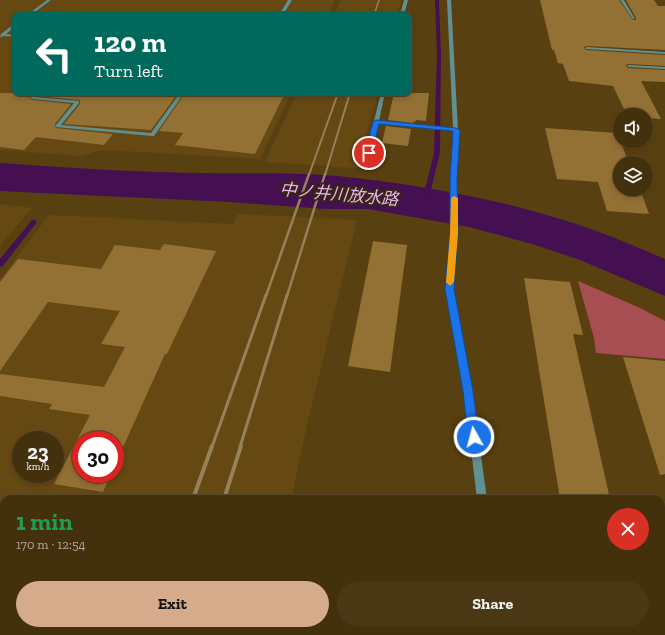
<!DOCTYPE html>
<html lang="en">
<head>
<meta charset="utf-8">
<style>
  :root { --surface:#43300c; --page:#4a3815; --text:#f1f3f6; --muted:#afa99d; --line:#5b4b2d; --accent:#d6ab8b }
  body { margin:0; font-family:"Zilla Slab","Noto Sans JP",serif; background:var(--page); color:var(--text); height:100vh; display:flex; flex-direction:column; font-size:15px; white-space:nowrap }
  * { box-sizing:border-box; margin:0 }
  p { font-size:13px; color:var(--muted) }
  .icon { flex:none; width:22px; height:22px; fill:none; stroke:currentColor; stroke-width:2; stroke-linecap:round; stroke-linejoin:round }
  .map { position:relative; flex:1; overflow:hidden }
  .side { position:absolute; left:0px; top:495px; width:665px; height:140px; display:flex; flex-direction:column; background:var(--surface); border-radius:12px 12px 0 0; box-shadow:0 2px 6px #0003,0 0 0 1px var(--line) }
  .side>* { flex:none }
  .banner { position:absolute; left:12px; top:12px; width:400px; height:84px; border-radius:8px; box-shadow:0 2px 6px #0003,0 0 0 1px var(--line); background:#00695c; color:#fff; overflow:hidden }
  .controls { position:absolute; left:613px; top:108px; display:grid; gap:8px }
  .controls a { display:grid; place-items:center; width:40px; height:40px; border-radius:50%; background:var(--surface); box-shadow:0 2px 6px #0003,0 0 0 1px var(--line); font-size:20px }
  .speed { position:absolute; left:12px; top:431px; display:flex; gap:8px; font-size:20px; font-weight:700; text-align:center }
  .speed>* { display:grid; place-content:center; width:52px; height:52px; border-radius:50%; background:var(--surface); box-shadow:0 2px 6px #0003,0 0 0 1px var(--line); line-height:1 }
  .speed small { font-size:10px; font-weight:400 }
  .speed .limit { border:6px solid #d22; background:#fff; color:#111 }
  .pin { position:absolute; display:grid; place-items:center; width:34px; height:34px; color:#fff; margin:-17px; border:2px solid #fff; border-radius:50%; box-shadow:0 1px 4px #0007 }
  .me { position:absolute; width:44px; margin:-22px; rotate:353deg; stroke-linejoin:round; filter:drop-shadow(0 0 3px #0008) }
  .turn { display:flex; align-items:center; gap:14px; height:84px; padding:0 16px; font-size:18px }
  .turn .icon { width:52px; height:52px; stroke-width:2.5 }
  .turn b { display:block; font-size:28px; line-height:34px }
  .round { display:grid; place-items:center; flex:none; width:42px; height:42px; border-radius:21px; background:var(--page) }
  .overview { display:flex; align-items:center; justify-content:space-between; height:68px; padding:0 16px }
  h1 { font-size:24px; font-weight:700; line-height:30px; color:#1e9e55 }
  .cta { display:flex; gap:8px; margin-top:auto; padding:8px 16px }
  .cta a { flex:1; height:46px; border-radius:24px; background:var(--accent); color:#111; font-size:16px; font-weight:700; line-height:46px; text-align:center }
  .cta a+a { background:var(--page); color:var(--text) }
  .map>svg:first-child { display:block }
</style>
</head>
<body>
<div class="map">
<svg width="665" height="635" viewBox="0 0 665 635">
  <rect width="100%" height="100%" fill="#594010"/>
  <!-- built -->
  <g fill="#664912" fill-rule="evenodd">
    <path d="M0,0H335L328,15H15V93H291L260,159L106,150L97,151L82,156L0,150Z"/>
    <path d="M341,0H401L397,15H334Z"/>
    <path d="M297,93H378L357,168L265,162Z"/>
    <path d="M0,204L32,208L0,246Z"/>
    <path d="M238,214L357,220L308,421L291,499H4V501L0,500V279L49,215L233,224ZM21,440H55V474H21ZM81,440H115V474H81Z"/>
    <path d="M104,631H197L196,635H102Z"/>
  </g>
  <!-- green -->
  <path fill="#a64e52" d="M578,281L638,307L665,321V359L596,353L594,338Z"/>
  <!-- water -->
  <path fill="#441051" d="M0,163C67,168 134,172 200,173C246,174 291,172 337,176C426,185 517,202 602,233C623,241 644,250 665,259V296L580,260L532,244L469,227L368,209H325L229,202L0,191Z"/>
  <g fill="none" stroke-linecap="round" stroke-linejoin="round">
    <!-- stream -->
    <g fill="#441051" fill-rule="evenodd">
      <path d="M435,0H439L441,54L440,153L429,198L426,200L423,198L434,153L437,54Z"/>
      <path d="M32,220H34L37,222L3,266L0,267V259Z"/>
    </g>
  </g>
  <!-- building -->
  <g fill="#937034">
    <path d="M540,0H619L633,20H636V18L626,0H654L658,6H665V50L587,46L584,47L586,50L665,55V66L628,64L626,65L628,68L665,70V82L641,81L661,119L646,118V115H627L613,86L569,81L563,64L558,63L554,50H552Z"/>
    <path d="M0,93H27L26,96L33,100L71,104L55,124L56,128L113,134L104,145L36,137L24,150L0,147Z"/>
    <path d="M35,93H178L151,130L64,124L80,104V100L34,96Z"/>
    <path d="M185,93H285L255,154L175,145L183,133L159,131Z"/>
    <path d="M394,93H429L426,121L417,120L412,123L388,120Z"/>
    <path d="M386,126L411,129L408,146L382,143Z"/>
    <path d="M545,128L617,133L629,163H620V189H640L649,214L607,211L598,182L557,179Z"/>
    <path d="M373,241L407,245L390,372L348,366Z"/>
    <path d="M164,244L216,251L167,354H165L115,465V440H81V474H111L103,492L54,484L90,415L49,409L52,404L0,396V374L104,387L125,347L101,344L120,311L48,302L0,371V282L18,259L101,269L115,245L160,250Z"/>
    <path d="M524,278L570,282L583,335L573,334L610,499H560Z"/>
    <path d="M623,357L665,361V474L660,475Z"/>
  </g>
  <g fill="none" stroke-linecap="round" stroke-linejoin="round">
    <!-- minor -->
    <g fill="#5f9092" fill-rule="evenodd">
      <path d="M47,0H51L31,15H27Z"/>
      <path d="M288,0H292L283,15H279Z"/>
      <path d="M404,0H408L404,15H400Z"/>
      <path d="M447,0H451L458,130L457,180V234L452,289L472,391L487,499H477L464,391L446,289L451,234V180L453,131L378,124L368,168L365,170L362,168L381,93H385L379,121L453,128Z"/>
      <path d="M620,0H624L635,19H633Z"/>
      <path d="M14,24H15V27L6,34L15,35V37L3,36L0,38L1,34Z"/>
      <path d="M587,47L665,52V54L586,49V47Z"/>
      <path d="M628,65L665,67V69L629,67H628Z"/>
      <path d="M29,93H34L32,96L34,97L79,101V103L61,125L151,133L180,93H184L154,136H152L56,127V125L74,103L33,99L27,96Z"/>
      <rect x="0" y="533" width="4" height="10"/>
      <path d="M56,631H67L66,635H55Z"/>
      <path d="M494,631H523L525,635H496Z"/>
    </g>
    <!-- rail-far4 -->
    <path stroke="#97815a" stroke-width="1.5" d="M374,15L379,0"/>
    <!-- rail-far3 -->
    <g stroke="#97815a" stroke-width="2">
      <path d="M309,175L338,93"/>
      <path d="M325,175L350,93"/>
    </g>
    <!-- rail-far2 -->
    <g stroke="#97815a" stroke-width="2.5">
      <path d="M266,296L309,174"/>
      <path d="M287,296L325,174"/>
    </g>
    <!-- rail-far1 -->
    <g stroke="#97815a" stroke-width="3">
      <path d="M212,447L266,295"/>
      <path d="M240,447L287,295"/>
    </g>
    <!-- rail -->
    <g stroke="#97815a" stroke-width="4">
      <path d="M193,499L212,446"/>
      <path d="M224,499L241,446"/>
      <path d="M146,635L147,631"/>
      <path d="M183,635L185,631"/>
    </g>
  </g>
  <!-- route -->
  <path fill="#1a73e8" stroke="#114b97" d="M376,120L456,128L460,130L457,180L458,234L454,289L473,391L479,437L478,441L474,442L470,441L468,437L463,391L445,289L450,234V180L453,131L379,124L372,153L366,154L365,153L373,122Z"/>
  <!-- slow -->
  <path fill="#f59e0b" d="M454,196L458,198V234L454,282L450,286L446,282L450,234L451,198Z"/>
  <g text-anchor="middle" stroke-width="4" stroke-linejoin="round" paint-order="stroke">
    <!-- water labels -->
    <g font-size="17" font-style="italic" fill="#ebb0fa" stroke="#37280f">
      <text transform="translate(339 194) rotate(5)" y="6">中ノ井川放水路</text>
    </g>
  </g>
</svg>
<div class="controls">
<a><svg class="icon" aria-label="sound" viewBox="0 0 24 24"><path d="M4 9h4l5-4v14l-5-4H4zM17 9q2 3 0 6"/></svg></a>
<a><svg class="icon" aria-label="layers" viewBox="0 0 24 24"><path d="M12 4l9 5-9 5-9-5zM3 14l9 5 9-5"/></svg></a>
</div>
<div class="speed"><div>23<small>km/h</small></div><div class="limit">30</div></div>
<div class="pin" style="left:369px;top:153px;background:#d93025"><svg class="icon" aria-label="arrive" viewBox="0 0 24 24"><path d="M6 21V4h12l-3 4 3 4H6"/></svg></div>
<svg class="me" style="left:474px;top:437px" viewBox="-20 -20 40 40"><circle r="17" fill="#1a73e8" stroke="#fff" stroke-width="3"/><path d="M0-11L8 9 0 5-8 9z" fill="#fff"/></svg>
<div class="banner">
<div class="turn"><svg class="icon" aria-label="left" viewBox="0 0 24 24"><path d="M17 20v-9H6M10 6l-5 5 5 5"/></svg><div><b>120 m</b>Turn left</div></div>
</div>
<section class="side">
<div class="overview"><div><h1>1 min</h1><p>170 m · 12:54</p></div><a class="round" style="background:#d93025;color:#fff"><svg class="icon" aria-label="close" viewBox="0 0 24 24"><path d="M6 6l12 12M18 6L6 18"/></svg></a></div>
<div class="cta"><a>Exit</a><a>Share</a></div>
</section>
</div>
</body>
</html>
